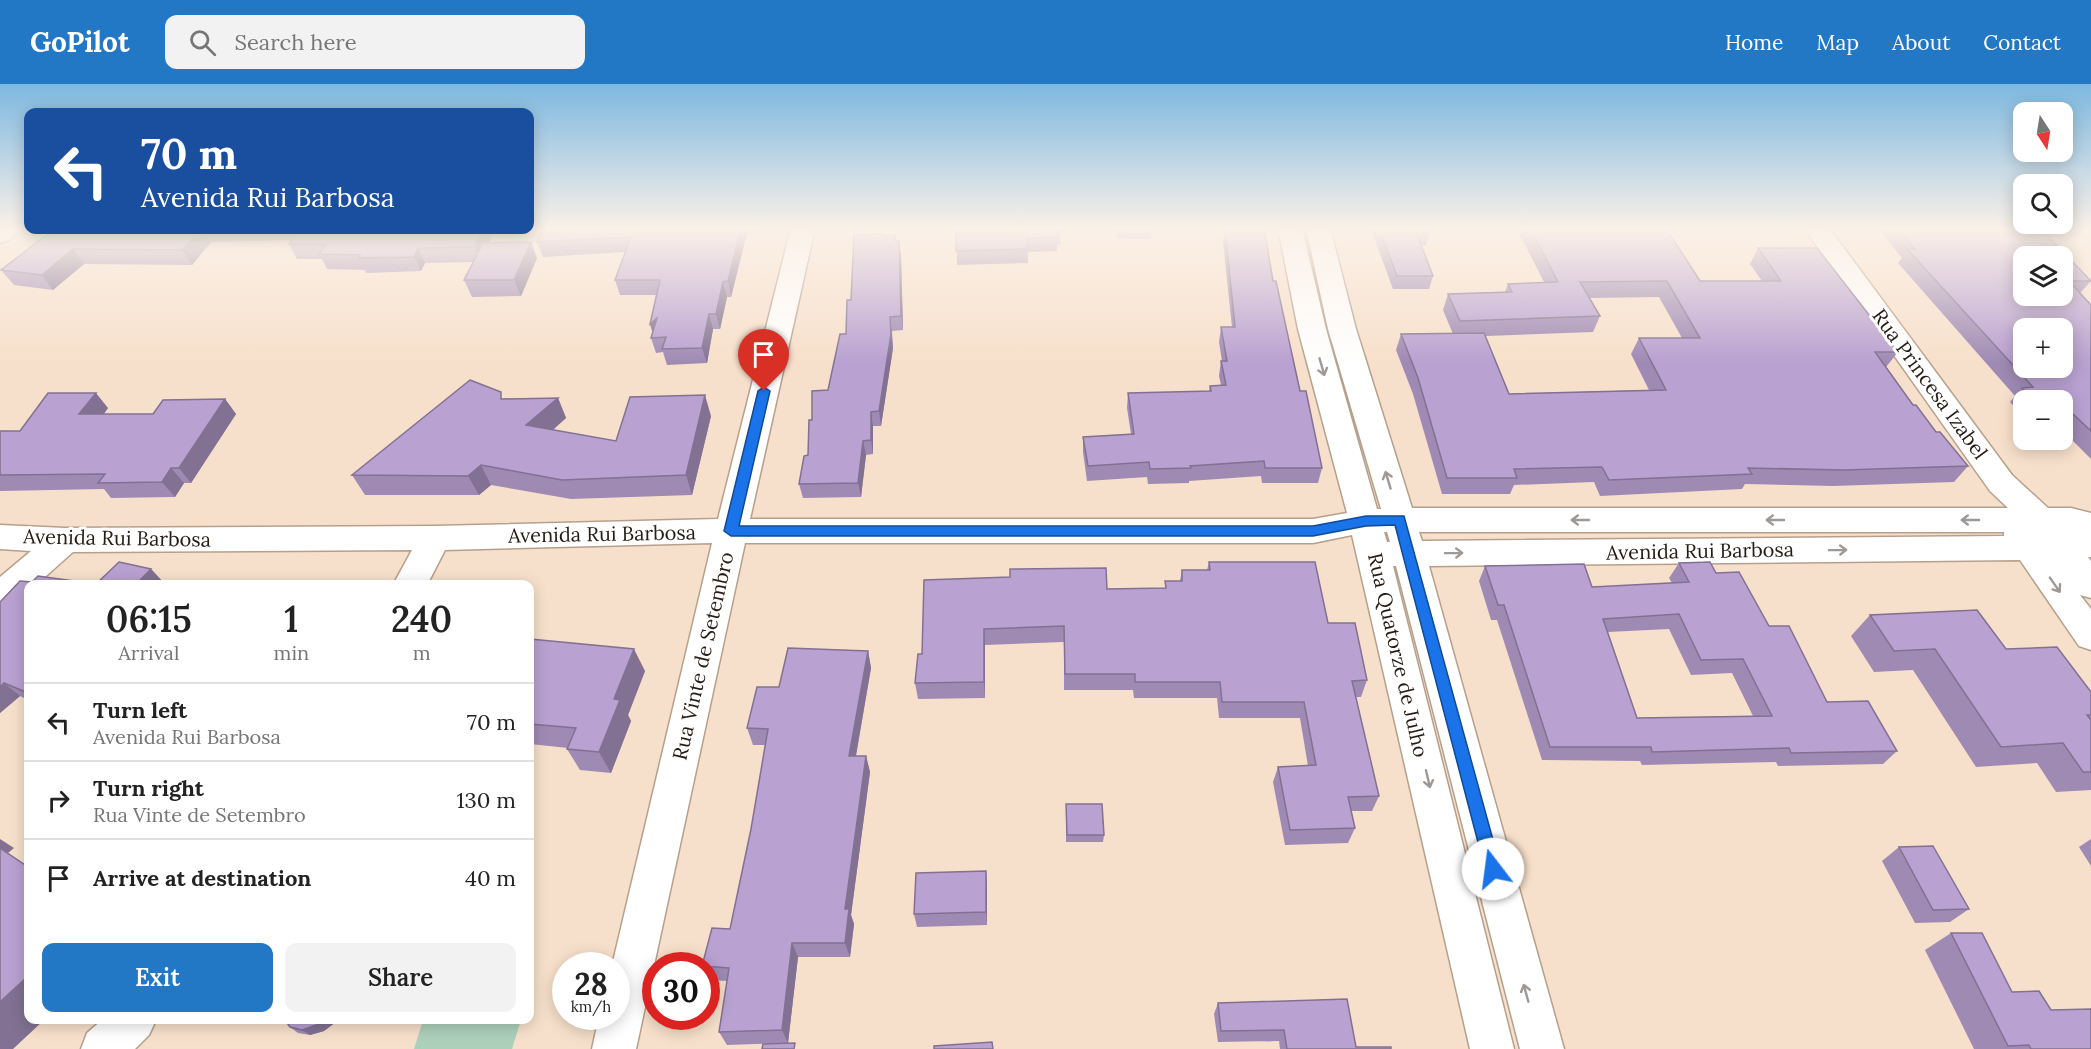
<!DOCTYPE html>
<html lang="en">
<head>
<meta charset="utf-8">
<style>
  :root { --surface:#fff; --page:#f2f2f2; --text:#222; --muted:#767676; --line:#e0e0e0; --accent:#2378c6 }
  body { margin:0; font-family:Lora,serif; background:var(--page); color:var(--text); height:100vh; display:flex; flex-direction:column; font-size:22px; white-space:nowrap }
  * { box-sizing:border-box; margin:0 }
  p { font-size:20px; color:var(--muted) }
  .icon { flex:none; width:33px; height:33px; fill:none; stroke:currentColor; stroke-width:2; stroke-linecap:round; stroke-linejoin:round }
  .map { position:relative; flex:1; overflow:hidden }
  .panel { position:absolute; left:24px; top:496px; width:510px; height:444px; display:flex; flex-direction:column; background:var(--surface); border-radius:12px; box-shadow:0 3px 15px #0003 }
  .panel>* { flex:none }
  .guide { position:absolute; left:24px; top:24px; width:510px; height:126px; border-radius:12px; box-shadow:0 3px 15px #0003; background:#1a4fa0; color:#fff; overflow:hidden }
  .needle { width:39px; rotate:168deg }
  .fabs { position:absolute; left:2013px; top:18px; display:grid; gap:12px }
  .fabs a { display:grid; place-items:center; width:60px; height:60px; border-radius:12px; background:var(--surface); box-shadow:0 3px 15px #0003; font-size:30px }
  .speed { position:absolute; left:552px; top:868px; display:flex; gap:12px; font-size:30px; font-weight:700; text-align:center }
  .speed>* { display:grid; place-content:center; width:78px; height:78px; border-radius:50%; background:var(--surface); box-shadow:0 3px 15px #0003; line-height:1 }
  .speed small { font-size:15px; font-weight:400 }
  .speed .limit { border:9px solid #d22; background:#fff; color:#111 }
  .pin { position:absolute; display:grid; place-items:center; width:51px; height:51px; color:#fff; margin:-62px -26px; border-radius:50% 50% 50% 0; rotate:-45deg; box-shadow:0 0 6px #0007 }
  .pin .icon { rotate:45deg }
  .me { position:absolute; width:66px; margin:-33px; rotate:345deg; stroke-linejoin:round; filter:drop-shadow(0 0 4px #0008) }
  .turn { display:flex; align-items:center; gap:21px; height:126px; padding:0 18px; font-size:27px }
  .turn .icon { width:78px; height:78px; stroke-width:2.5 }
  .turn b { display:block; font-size:42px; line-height:51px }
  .eta { display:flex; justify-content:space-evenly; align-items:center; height:102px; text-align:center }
  .eta b { font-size:36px; font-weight:600; line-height:42px }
  .primary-button { display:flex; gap:12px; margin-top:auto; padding:12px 18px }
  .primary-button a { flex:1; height:69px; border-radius:12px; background:var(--accent); color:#fff; font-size:24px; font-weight:600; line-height:69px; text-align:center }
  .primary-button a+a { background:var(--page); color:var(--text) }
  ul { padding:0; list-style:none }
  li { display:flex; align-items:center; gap:18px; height:78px; padding:0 18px; border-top:2px solid var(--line) }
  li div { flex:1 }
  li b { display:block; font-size:22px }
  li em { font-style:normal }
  header { display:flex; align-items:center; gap:36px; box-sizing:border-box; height:84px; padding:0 30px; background:var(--accent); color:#fff }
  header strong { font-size:28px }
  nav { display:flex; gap:33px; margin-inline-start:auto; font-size:21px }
  .search { width:420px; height:54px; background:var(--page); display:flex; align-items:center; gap:15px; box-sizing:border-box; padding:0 21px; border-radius:12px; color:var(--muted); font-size:22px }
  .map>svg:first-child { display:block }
</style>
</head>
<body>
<header>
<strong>GoPilot</strong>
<div class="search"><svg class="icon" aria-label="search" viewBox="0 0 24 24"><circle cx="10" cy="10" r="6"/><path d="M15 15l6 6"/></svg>Search here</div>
<nav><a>Home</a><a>Map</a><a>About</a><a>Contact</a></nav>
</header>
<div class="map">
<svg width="2091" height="965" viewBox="0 0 2091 965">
  <rect width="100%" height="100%" fill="#f7e0cb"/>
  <!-- green -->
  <path fill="#add0bb" d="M423,936H521L512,965H414Z"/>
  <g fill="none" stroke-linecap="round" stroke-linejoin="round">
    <defs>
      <g id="minor">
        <path d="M0,144H21L9,156L0,159Z"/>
        <path d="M791,144H815L750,435H1313L1347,429L1298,245L1278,144H1302L1326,245L1377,425H1381L1328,245L1306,144H1330L1356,245L1412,424H2008L1990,407L1804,144H1829L2012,391L2048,424H2071L2091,429V473H2088L2091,477V514L2080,511L2091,525V566L2079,562L2020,476L1429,482L1564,965H1520L1396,482H1393L1514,965H1470L1352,451L1313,459H745L636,965H592L599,933H616V882H612L712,459L445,466L427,501H393L412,466L73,468L36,501H28V508L12,522L0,526V493L31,467L0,465V441L65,444L435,442L718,435ZM1384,448H1387L1390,458H1387ZM1419,448H2004V452L1422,457Z"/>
        <path d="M102,936H156L149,951L135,965H81L87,949Z"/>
      </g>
    </defs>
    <!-- minor casing -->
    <use href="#minor" stroke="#b6a08c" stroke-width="3"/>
    <!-- minor -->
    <use href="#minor" fill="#fff" fill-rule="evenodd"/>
  </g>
  <!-- wall -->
  <g fill="#9f8ab4" fill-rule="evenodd">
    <path d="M542,144H757L756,149H747L731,213H727L720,245H713L707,279L667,281L663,268L656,269L651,254L653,249L650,240L656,211H620L615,196L625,168L543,173L537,158Z"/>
    <path d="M956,144H1065L1064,148H1060V161L1057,160V167L1028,168V179L957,181Z"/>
    <path d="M1117,144H1152L1151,155L1117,154Z"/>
    <path d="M1225,144L1273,197L1300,307L1322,384L1318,399H1262L1261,392L1189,397V399L1148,400L1147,393L1087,397L1083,368V353L1131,350L1127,324L1128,309L1209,307L1210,302L1221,301L1219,292L1221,277H1222L1219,258L1221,243H1232L1223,158Z"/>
    <path d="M1373,144H1429L1430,148L1426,161H1421L1433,192L1429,205H1393L1372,148Z"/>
    <path d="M1523,144H1666L1700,197H1762L1750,180L1758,164L1898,268L1886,283L1913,321L1936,348L1968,382L1954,398L1833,402L1745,400L1742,405L1600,412L1594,398L1514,401L1510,410H1442L1413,310L1396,266L1401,250H1453L1443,226L1448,210L1505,208L1508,200L1544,198L1520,151ZM1659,213L1682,254H1639L1631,270L1649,306L1509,310L1486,252L1593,248L1600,232L1590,214Z"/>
    <path d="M1883,144H2040L2091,197L2080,209L2091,221V375L2062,346V316H2024V333L2010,318L2015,312L1898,179L1902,174L1881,148Z"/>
    <path d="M53,146H491L493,149L489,158L537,174L521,212L472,213L464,196L474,178L425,179L421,187L366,189L365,186L327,185L322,175H297L289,160L291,156L211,158L192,181L84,180L53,206L14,201L1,186Z"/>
    <path d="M895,151L896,157L901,171L903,246L892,247L893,264L881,342H873V370L866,371L861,413L803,414L799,400L808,371L812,336L828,306L846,250L883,152Z"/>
    <path d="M558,314L566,334L553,346L616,357L711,332L692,411L571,415L491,401L479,411H365L352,391L504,315Z"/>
    <path d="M225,315L236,330L191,399H184L175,413L111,414L104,405L0,407V347H20L108,324L104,330H153Z"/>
    <path d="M119,478L151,485L163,498L160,501H28V616L20,612L0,629V518L20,497L32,498L38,492L96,500Z"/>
    <path d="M1209,478L1328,539L1367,596L1361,613H1356L1379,712L1372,727H1351L1355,744L1348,759L1285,761L1273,698L1278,683L1308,682L1300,634H1219L1217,614H1134L1133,606H1064V558L985,561V614L918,615L915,599L922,570L924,496L1107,505L1165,504V497H1180L1182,486H1207Z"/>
    <path d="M1679,479L1716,489L1769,542L1827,618L1897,667L1883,680L1778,682L1776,678L1642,681L1640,677L1542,676L1497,536H1491L1479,497L1485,482L1592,503L1672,499L1669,494ZM1669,545L1691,591L1732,589L1753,632L1637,634L1608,548Z"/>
    <path d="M1870,531L2006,565L2091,608V706L2056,708L2037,679L1976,683L1913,586L1874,588L1851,552Z"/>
    <path d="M530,555L645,587L628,631L631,637L611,689L580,686L567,665L568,664L530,660Z"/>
    <path d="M868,567L871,584L856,672H866L870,688L851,831L854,840L850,873H798L788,959L727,961L719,948L727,897L710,896L706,890V882L730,845L751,745L766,661H753L747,644L779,603Z"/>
    <path d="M1066,727L1104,751L1103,758H1066Z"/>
    <path d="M2091,755V782L2079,763Z"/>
    <path d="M1899,763L1969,825L1950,838L1915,839L1882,777Z"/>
    <path d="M986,787L987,801V841L917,843L914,830Z"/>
    <path d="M1951,849L2012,908L2051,926L2091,965H1974L1925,866Z"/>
    <path d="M1218,919L1356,963L1391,965H1280L1279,957L1218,958L1214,930Z"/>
    <path d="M336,938L324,947L310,951L298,949L290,943Z"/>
  </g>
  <!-- shaded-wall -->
  <g fill="#827192">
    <path d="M741,144H746L747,149L731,213L728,197Z"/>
    <path d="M200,146H203L211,158L192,181L182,166Z"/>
    <path d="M482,146H491L493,149L481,178L474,163Z"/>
    <path d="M899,157L901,171L903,246L901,232Z"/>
    <path d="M531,158L537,174L521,212L514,196Z"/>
    <path d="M418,164L425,179L421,187L414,173Z"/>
    <path d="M73,165L84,180L53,206L42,191Z"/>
    <path d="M723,198L727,213L720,245L716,230Z"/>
    <path d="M709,230L713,245L707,279L702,264Z"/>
    <path d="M890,233L893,264L881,342L879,327Z"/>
    <path d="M657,234L654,253L650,240Z"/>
    <path d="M96,309L108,324L92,345L79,330Z"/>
    <path d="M705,311L711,332L692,411L686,391Z"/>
    <path d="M558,314L566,334L535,361L526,341Z"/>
    <path d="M225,315L236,330L191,399L179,384Z"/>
    <path d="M871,328L873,342V370L871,356Z"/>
    <path d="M863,357L866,371L861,413L858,399Z"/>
    <path d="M481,381L491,401L479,411L468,392Z"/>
    <path d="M171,384L184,399L175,413L162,398Z"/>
    <path d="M151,485L163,498L160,501H135Z"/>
    <path d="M984,545L985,561V614L984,598Z"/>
    <path d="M634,565L645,587L628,631L631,637L611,689L599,668L614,615Z"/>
    <path d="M868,567L871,584L853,688L849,672Z"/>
    <path d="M4,599L20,612L0,629V603Z"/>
    <path d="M866,672L870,688L851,831L854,840L850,873L845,859V825Z"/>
    <path d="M0,755L14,764L8,769L0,764Z"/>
    <path d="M986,787L987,801V841L986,828Z"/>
    <path d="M792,859L798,873L788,959L782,946Z"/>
    <path d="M28,892V936H44L13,965H0V918Z"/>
    <path d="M323,936H337L336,938L324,947L310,951L302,946Z"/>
  </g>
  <!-- building -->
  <g fill="#b9a1d1" stroke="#827192" stroke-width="1.5" fill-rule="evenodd">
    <path d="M542,144H741L728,197L723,198L716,230H709L702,264L662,265L666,253L651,254L657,234L650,240L660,196H615L631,153L537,158Z"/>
    <path d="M956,144H1060V147H1056L1057,153L1027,154L1028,165L956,167Z"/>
    <path d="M1225,144H1264L1273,197H1276L1300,307H1306L1322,384H1265L1264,377L1190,382L1191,384L1150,385L1149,378L1088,382L1083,353L1134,350L1128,309L1211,307L1210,302L1226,301L1221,277H1227L1221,243H1235Z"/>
    <path d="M1379,144H1429L1430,148H1416L1433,192H1397Z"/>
    <path d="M1530,144H1666L1700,197H1781L1758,164H1817L1898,268H1875L1913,321H1916L1936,348H1940L1968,382L1844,386L1748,384L1752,390L1609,396L1602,383L1514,385L1517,394H1447L1418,294L1401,250L1484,249L1509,310L1666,306L1639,254H1700L1667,197L1580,198L1600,232L1460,237L1448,210L1512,208L1508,200L1558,198Z"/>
    <path d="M1898,144H2040L2091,197H2069L2091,221V347L2073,330H2062V316H2034L2022,304L2033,303L1907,165H1915ZM2024,172H2062V212H2024ZM2024,244H2062V284H2024Z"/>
    <path d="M53,146H200L182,166L73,165L42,191L1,186Z"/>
    <path d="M299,146H482L474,163L418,164L414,173L358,174L360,171L319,170L326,160H289Z"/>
    <path d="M883,150V152L895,151V157H899L901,232L890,233L891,250L879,327L871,328V356L863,357L858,399L799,400L804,372L808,371L809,336H812V307L828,306L840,250H846L847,216H851L854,151Z"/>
    <path d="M531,158L514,196H464L483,159Z"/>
    <path d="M470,296L501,308V315L558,314L526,341L616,357L630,313L705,311L686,391L562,396L481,381L468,392L352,391Z"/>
    <path d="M48,309H96L79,330H153L163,316L225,315L179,384H171L162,398L98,399L105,390L0,391V347H20Z"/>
    <path d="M119,478L151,485L135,501H28V609L4,599L0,603V518L20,497L32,498L38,492L96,500Z"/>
    <path d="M1209,478H1315L1328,539H1355L1367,596L1352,597L1379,712L1348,713L1355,744L1290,746L1278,683L1316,681L1304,618H1222L1220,598H1135V590H1065L1064,542L984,545V598L915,599L918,570H922L924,496L1010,493V485L1106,484L1107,505L1166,504L1165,497H1182V486H1210Z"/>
    <path d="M1710,478L1716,489L1739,488L1769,542H1789L1827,618L1868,617L1897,667L1791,669L1789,664L1652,668L1651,663H1550L1504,521H1498L1485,482L1584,480L1592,503L1689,498L1679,479ZM1679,530L1701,576L1743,575L1772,632L1637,634L1603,535Z"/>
    <path d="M1977,526L2006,565L2057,563L2091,608V631H2087L2091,636V688H2083L2063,659L2001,663L1935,565L1894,567L1870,531Z"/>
    <path d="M530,555L634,565L614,615L620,616L599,668L567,665L576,644L530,640Z"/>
    <path d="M788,564L868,567L849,672H866L845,825H849L845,859H792L782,946L719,948L729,884L702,882L712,844L730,845L751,745L768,645L747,644L757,603H779Z"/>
    <path d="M1066,720H1102L1104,751H1067Z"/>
    <path d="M1933,762L1969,825L1933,826L1899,763Z"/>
    <path d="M0,764L28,783V786L27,787L28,788V892L0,918Z"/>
    <path d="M986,787V828L914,830L916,789Z"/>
    <path d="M1951,849H1982L2012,908L2039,907L2051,926L2091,925V965H2031L2029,961L2008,962Z"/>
    <path d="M1347,915L1356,963H1391V965H1287L1284,946L1221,947L1218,919Z"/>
    <path d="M285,936H323L316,941L302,946L290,943Z"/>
    <path d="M992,958L993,965H934V962Z"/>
    <path d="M795,959L794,965H762L763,960Z"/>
  </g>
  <!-- one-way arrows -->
  <defs><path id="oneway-shaft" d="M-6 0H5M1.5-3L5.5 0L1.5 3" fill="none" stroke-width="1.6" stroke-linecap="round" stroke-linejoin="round" transform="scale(1.5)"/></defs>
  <g stroke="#9d9996">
    <use href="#oneway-shaft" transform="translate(1322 283) rotate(74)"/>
    <use href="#oneway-shaft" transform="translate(1388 396) rotate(-107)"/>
    <use href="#oneway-shaft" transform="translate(1580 436) rotate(-180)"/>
    <use href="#oneway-shaft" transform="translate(1775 436) rotate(-180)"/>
    <use href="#oneway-shaft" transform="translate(1970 436) rotate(-180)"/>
    <use href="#oneway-shaft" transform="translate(1838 466) rotate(-1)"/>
    <use href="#oneway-shaft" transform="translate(1454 469) rotate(-1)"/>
    <use href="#oneway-shaft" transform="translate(2055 501) rotate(55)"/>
    <use href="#oneway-shaft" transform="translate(1428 695) rotate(77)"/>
    <use href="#oneway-shaft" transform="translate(1526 909) rotate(-105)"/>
  </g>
  <!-- sky -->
  <linearGradient id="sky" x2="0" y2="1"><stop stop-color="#7db8e0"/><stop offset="0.52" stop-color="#fbf1e8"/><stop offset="1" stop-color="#fbf1e8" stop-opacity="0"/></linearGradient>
  <rect width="2091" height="279" fill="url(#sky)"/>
  <!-- route -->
  <path fill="#1a73e8" stroke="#114b97" stroke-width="1.5" d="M764,303L770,307L739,442H1313L1366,432H1404L1501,785L1499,790L1493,793L1487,790L1485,785L1395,441L1366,442L1313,452H731L724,447L758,307Z"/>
  <g text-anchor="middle" stroke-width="6" stroke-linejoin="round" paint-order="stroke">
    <!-- street labels -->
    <g font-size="20" fill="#251d15" stroke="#fff">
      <text transform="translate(1930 300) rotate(54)" y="7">Rua Princesa Izabel</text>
      <text transform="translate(602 450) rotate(-1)" y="7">Avenida Rui Barbosa</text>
      <text transform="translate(117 454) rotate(1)" y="7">Avenida Rui Barbosa</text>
      <text transform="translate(1700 467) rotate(-1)" y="7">Avenida Rui Barbosa</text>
      <text transform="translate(1398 571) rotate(77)" y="7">Rua Quatorze de Julho</text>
      <text transform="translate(703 572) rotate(-77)" y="7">Rua Vinte de Setembro</text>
    </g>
  </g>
</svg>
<div class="fabs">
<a><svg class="needle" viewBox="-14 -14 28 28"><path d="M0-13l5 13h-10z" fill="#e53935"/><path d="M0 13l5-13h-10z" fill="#767676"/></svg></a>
<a><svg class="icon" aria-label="search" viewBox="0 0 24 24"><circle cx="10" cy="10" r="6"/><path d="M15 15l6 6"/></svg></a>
<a><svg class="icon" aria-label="layers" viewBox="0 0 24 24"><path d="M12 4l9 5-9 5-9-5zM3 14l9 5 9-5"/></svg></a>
<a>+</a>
<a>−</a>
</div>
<div class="speed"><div>28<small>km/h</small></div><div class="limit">30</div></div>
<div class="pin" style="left:764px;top:307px;background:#d93025"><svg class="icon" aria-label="arrive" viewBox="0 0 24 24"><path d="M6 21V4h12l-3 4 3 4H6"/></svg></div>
<svg class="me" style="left:1493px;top:785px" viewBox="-20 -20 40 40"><circle r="19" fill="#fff"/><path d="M0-13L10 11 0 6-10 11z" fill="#1a73e8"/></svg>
<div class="guide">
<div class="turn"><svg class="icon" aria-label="left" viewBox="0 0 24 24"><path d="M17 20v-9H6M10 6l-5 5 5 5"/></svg><div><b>70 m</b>Avenida Rui Barbosa</div></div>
</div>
<section class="panel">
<div class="eta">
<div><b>06:15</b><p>Arrival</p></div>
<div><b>1</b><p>min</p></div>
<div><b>240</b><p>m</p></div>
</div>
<ul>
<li><svg class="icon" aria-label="left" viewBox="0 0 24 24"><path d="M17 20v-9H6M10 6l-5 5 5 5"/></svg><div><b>Turn left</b><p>Avenida Rui Barbosa</p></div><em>70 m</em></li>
<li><svg class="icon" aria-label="right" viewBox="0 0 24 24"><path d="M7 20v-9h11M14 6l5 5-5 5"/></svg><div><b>Turn right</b><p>Rua Vinte de Setembro</p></div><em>130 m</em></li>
<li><svg class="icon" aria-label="arrive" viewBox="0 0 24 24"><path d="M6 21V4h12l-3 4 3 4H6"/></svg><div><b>Arrive at destination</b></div><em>40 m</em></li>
</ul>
<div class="primary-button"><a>Exit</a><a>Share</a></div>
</section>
</div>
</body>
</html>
